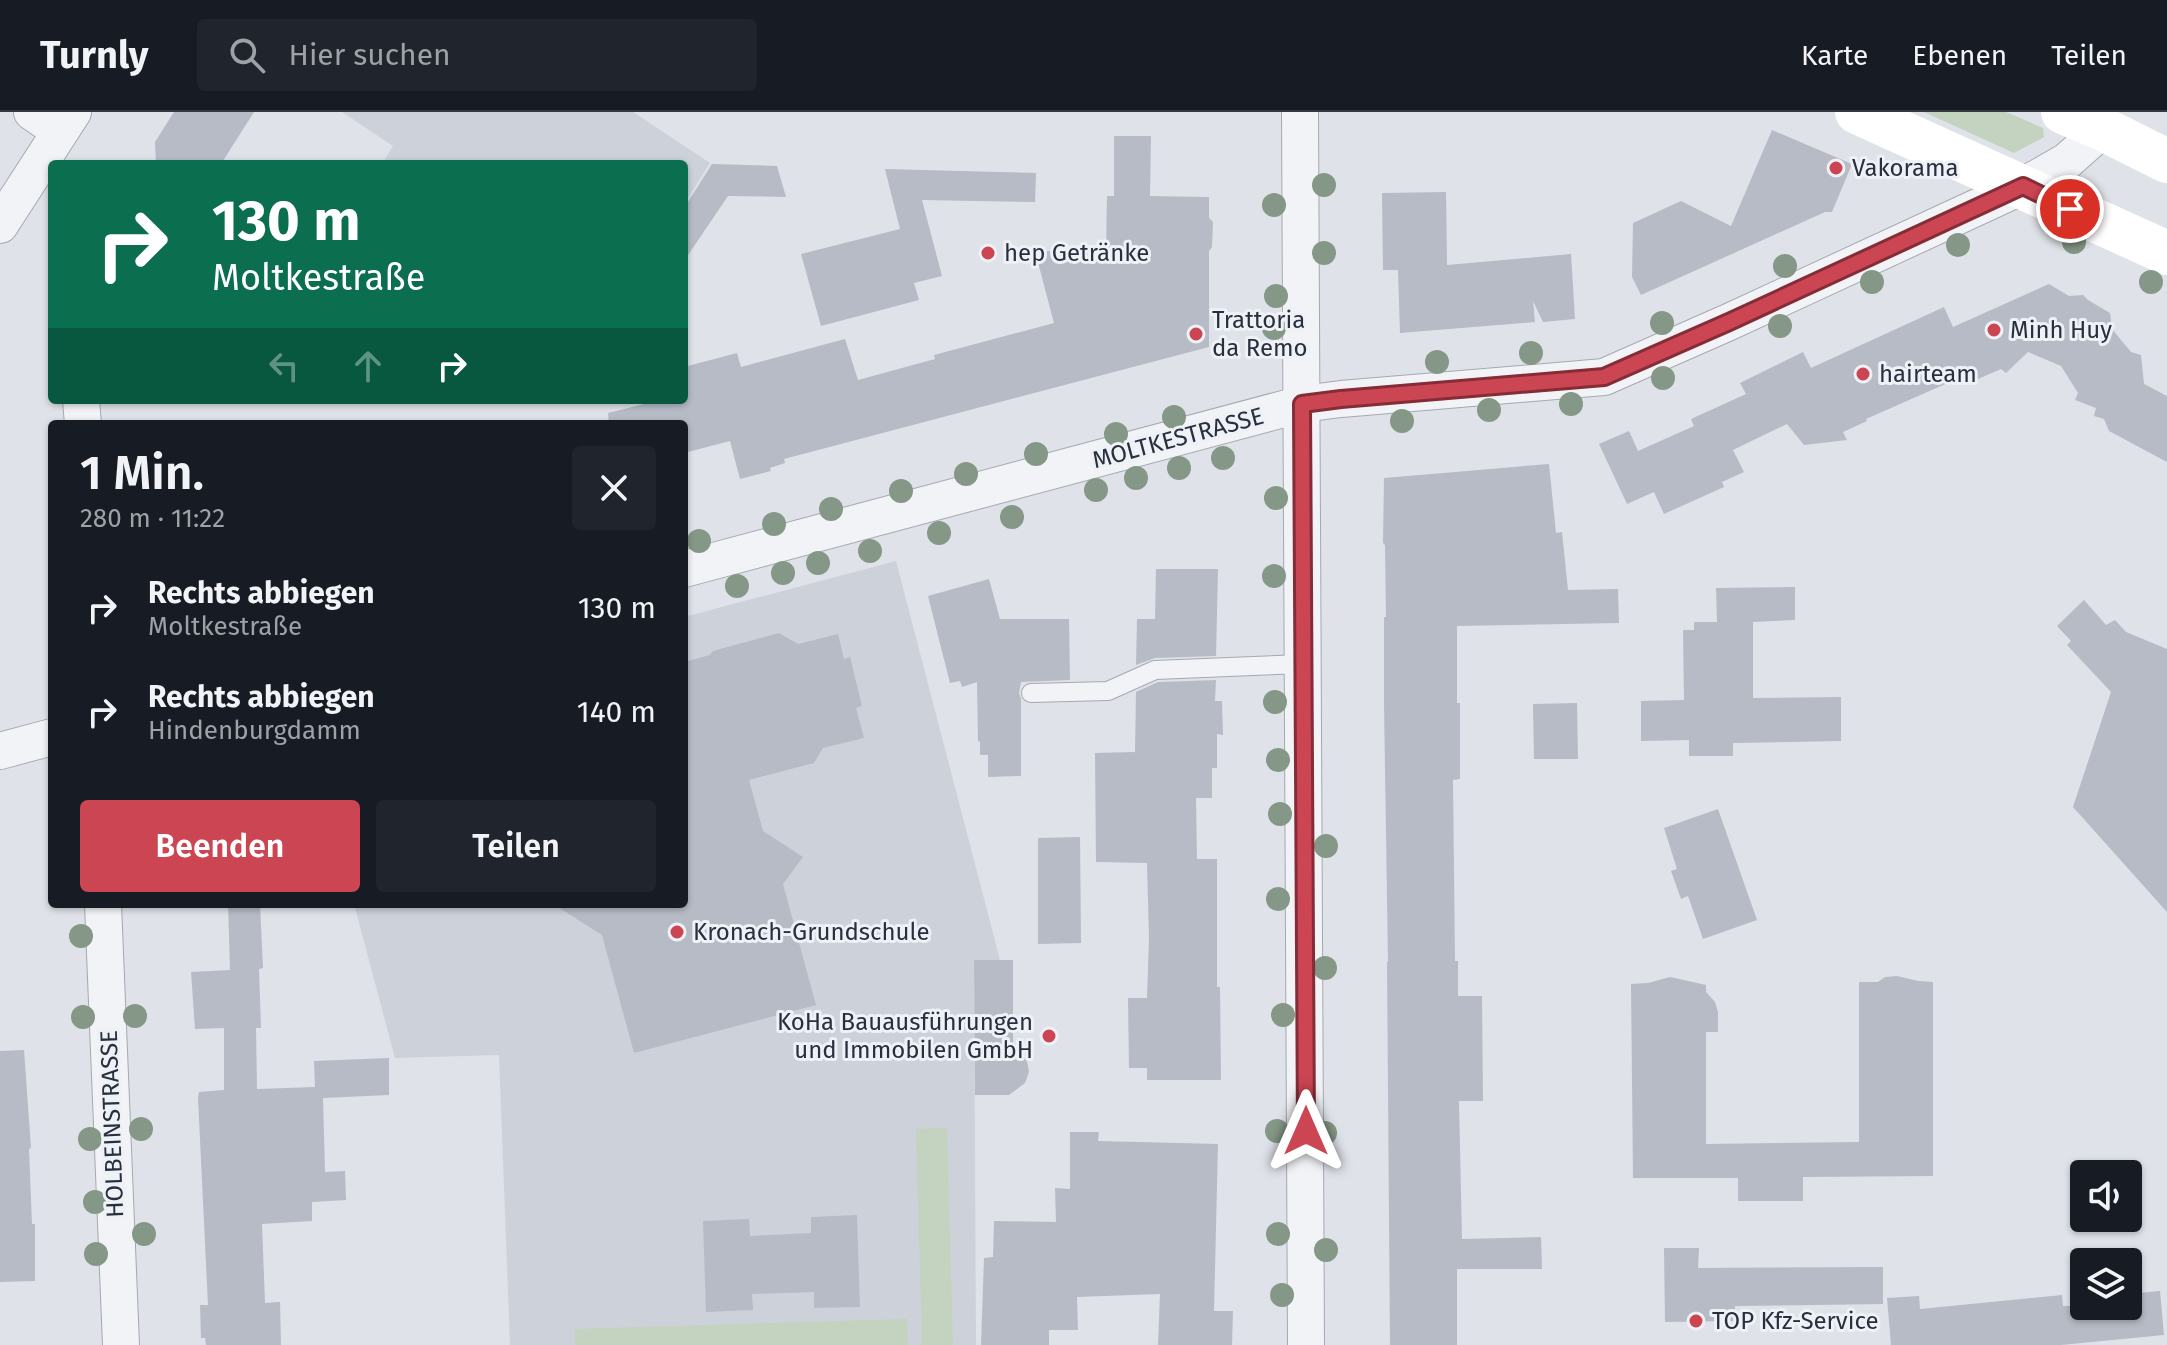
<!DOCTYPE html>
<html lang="de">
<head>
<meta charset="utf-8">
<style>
  :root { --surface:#171b24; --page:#20242c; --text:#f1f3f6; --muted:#9ea1a6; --line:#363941; --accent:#cb4553 }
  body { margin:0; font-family:"Fira Sans",sans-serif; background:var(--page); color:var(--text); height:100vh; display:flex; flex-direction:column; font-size:30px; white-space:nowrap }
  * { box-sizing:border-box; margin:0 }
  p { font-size:26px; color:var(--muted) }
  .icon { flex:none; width:44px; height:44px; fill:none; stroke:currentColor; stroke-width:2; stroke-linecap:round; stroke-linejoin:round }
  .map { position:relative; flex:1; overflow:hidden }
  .details { position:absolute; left:48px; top:308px; width:640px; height:488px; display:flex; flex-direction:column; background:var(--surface); border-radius:8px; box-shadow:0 2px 6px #0004 }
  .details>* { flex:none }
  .hud { position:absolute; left:48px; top:48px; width:640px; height:244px; border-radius:8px; box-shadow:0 2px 6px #0004; background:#0b6e4f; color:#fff; overflow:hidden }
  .buttons { position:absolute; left:2070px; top:1048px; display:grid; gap:16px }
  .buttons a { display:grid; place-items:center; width:72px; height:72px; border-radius:8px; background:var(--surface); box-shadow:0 2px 6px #0004; font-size:40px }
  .pin { position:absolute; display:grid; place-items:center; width:68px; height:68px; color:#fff; margin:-34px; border:4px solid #fff; border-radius:50%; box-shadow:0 2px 8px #0007 }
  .me { position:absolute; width:88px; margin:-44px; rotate:0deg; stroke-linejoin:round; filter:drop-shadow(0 0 6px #0008) }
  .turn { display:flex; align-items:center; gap:28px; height:168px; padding:0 32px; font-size:36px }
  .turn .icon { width:104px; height:104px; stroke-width:2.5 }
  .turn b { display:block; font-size:56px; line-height:68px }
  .lanes { display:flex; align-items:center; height:76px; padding:0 32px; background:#0003; justify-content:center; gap:40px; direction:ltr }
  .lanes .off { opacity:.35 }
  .round { display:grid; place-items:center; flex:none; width:84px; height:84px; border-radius:8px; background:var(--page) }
  .head { display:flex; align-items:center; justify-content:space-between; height:136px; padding:0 32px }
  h1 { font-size:48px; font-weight:600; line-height:60px }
  .button { display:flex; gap:16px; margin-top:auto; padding:16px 32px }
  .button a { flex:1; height:92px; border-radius:8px; background:var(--accent); color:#fff; font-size:32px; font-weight:600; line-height:92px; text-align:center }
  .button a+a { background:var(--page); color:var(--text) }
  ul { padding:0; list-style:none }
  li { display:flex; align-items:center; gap:24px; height:104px; padding:0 32px }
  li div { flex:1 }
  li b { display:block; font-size:30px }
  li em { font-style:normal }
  header { display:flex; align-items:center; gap:48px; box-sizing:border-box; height:112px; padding:0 40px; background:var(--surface); border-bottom:2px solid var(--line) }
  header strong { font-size:38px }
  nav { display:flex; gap:44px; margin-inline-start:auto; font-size:28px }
  .search { width:560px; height:72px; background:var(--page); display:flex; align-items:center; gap:20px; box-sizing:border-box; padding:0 28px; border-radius:8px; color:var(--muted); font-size:30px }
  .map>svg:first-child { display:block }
</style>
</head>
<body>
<header>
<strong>Turnly</strong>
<div class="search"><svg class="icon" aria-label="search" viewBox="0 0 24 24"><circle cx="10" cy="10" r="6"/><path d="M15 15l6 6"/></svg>Hier suchen</div>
<nav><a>Karte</a><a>Ebenen</a><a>Teilen</a></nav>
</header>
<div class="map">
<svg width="2167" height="1233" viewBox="0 0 2167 1233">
  <rect width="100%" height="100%" fill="#dfe2e8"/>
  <!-- built -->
  <g fill="#cdd1da">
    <path d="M342,0H633L710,51L684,92V52H382L393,34Z"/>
    <path d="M896,449L1000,848L974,849L976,1233H510L499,943L395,946L354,792H684V505Z"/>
  </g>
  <!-- green -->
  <g fill="#c4d2c0">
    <path d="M1924,0H2006L2043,16L2044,25L2014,41Z"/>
    <path d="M947,1016L953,1233H922L916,1017Z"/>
    <path d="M907,1207L908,1233H575V1217Z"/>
  </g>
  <!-- building -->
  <g fill="#b6bbc5">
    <path d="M174,0H254L221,52H156L155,30Z"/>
    <path d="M1772,18L1852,52L1832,100H1825L1641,183L1632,165L1633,111L1681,89L1731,114Z"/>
    <path d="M1114,24H1151L1150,84L1209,85V106L1213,110L1212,135L1209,139V235L784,347L785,351L770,356L771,359L740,367L730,329L684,341V312H609L608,301L660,288H684V255L737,241L741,255L845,227L858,268L935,247L934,243L1054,211L1035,139H1106L1107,84H1114Z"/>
    <path d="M712,52L777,54L786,85L728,84L684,149V96Z"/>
    <path d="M885,57L1036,61L1035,90L922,88L942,164L914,171L919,188L821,214L801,142L900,117Z"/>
    <path d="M1446,80L1447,153L1571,142L1575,207L1543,210L1533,189L1535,210L1400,221L1398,158H1383L1382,81Z"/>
    <path d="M2049,172L2069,184L2083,183L2088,188L2110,201L2112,217L2131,240L2141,243L2144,272L2167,284V350L2109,319L2104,307L2094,304L2096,296L2075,288L2078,281L2061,254L2028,240L2006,261L2001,257L1978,267L1975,261L1951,272L1950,270L1866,307L1867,309L1843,320L1847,328L1804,333L1787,312L1733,338L1744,360L1722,370L1724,375L1664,402L1654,380L1627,392L1599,332L1629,319L1638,339L1694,314L1691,307L1746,282L1740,271L1803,240L1811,256L1944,195L1953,215Z"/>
    <path d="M1549,352L1556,421L1562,420L1568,478L1618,477L1619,511L1457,514V591H1460V667L1453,668L1455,849H1458V884H1482L1483,989H1459L1462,1127L1541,1125L1542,1157H1457V1233H1390L1387,850H1388L1384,592V505H1386L1385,433L1383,431L1384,366Z"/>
    <path d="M1156,457H1218L1216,544L1155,546L1136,553L1137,507H1155Z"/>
    <path d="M989,467L1000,507H1069L1070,568L1021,570L1019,581L1021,587V664L988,665V643H980V630L978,629L977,570L962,575L960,569L950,571L928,484Z"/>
    <path d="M1795,475V508L1753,510V586L1841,585V629L1733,631V644H1689V628L1641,629V589L1684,588L1683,518H1694V510H1717L1716,476Z"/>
    <path d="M2084,488L2106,513L2115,508L2126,520L2167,537V800L2073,695L2111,580L2067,533L2071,529L2057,514Z"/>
    <path d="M779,521L798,532L838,522L844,547L850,545L862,594L856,596L864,626L823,636L814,651L749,668L763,719L803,745L783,772L816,893L634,941L602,823L553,792H684V550L710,543L713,539Z"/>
    <path d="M1216,568L1215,589H1222L1223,623L1217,622V656H1212V686H1196L1197,747H1217V875H1220L1221,968H1147V956H1129L1128,886H1147L1149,826L1147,751L1096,750L1095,641L1135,640L1136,580L1158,570Z"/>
    <path d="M1577,591L1578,647H1534L1533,592Z"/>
    <path d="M1718,697L1757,808L1703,827L1688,784L1681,787L1671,759L1677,757L1664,716Z"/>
    <path d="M1080,725L1081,831L1038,832V726Z"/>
    <path d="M228,792H260L263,856L259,857L261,916H256L257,977L315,975L314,949L389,946V983L323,986L325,1060L345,1059L346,1088L312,1090V1109L262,1112L265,1191L280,1190L281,1233H206L205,1226H201L200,1193H208L198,986L199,980L224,978V916L195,917L191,860L230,858Z"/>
    <path d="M974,848H1013V935L1027,949L1029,960L1025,971L1009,983H975Z"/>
    <path d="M1897,864L1918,869L1933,870V1064L1803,1065V1089H1738V1066H1633L1631,872L1648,871L1670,865L1706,873V880L1715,890L1718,900V920H1706V1032L1859,1030V870H1878L1885,865Z"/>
    <path d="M24,938L31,1036L29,1037L32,1112H35V1169L0,1170V939Z"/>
    <path d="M1070,1020H1099L1098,1029L1218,1032L1214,1199H1233L1232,1233H1158L1160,1182L1077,1185L1078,1218H1049V1233H981L984,1146L993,1145L994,1109L1056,1110L1055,1076L1070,1077Z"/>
    <path d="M857,1103L860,1195L814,1196V1180L752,1182L753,1198L706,1200L703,1109L749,1107L750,1124L811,1121V1105Z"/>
    <path d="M1664,1136H1699L1698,1156L1883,1155V1192L1735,1194V1209L1665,1210Z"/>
    <path d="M2160,1179L2164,1223L2061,1233H1891L1887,1186L1919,1184L1920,1197L2062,1183L2063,1194H2128V1182Z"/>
  </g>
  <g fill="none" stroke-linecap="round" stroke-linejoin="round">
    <defs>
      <path id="lane" d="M1031,581L1108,579L1155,558L1303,552"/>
      <g id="street">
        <path d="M32,0L60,19"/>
        <path d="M1300,0L1306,1233"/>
        <path d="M0,113L73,0"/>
        <path d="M81,288L83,312"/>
        <path d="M684,457L1302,292L1341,287L1604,265L1729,210L2023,74L2067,49L2103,17"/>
        <path d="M0,639L52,625"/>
        <path d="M103,792L121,1233"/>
      </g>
    </defs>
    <!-- lane casing -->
    <use href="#lane" stroke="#a4a9b2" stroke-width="20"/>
    <!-- street casing -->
    <use href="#street" stroke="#a4a9b2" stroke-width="38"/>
    <!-- lane -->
    <use href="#lane" stroke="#f1f3f6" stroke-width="18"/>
    <!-- street -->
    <use href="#street" stroke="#f1f3f6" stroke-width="36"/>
    <!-- secondary -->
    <g stroke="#fff" stroke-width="44">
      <path d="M1857,0L2167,141"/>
      <path d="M2063,0L2103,17L2167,49"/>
    </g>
  </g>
  <!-- trees -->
  <g fill="#859786">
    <circle cx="1324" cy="73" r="12"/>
    <circle cx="1274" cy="93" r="12"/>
    <circle cx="2074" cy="130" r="12"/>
    <circle cx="1958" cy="133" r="12"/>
    <circle cx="1324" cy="141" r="12"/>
    <circle cx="1785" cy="154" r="12"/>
    <circle cx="1872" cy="170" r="12"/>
    <circle cx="2151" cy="170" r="12"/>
    <circle cx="1276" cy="184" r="12"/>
    <circle cx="1662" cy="211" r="12"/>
    <circle cx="1780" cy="214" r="12"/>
    <circle cx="1274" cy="216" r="12"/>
    <circle cx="1531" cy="241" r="12"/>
    <circle cx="1437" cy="250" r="12"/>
    <circle cx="1663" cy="266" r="12"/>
    <circle cx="1571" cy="292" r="12"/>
    <circle cx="1489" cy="298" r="12"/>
    <circle cx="1174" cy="305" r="12"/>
    <circle cx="1402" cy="309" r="12"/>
    <circle cx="1116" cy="322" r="12"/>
    <circle cx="1036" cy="342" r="12"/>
    <circle cx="1223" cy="346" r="12"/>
    <circle cx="1179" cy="356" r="12"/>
    <circle cx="966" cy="362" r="12"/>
    <circle cx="1136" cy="366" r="12"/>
    <circle cx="1096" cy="378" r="12"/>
    <circle cx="901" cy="379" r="12"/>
    <circle cx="1276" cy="386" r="12"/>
    <circle cx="831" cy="397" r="12"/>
    <circle cx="1012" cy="405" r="12"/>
    <circle cx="774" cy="412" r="12"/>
    <circle cx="939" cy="421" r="12"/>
    <circle cx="699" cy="429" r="12"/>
    <circle cx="870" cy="439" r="12"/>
    <circle cx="818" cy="451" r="12"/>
    <circle cx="783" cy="461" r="12"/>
    <circle cx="1274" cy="464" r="12"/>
    <circle cx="737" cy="474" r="12"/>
    <circle cx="1275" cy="590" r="12"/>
    <circle cx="1278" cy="648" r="12"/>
    <circle cx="1280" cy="702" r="12"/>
    <circle cx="1326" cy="734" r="12"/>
    <circle cx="1278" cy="787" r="12"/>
    <circle cx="81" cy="824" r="12"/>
    <circle cx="1325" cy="856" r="12"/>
    <circle cx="1283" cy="903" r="12"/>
    <circle cx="135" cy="904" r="12"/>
    <circle cx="83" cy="905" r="12"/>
    <circle cx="141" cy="1017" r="12"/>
    <circle cx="1277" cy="1019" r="12"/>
    <circle cx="1325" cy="1021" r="12"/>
    <circle cx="90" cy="1027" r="12"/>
    <circle cx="95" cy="1090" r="12"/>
    <circle cx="144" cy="1122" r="12"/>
    <circle cx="1278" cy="1122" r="12"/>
    <circle cx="1326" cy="1138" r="12"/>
    <circle cx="96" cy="1142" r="12"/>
    <circle cx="1282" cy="1183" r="12"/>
  </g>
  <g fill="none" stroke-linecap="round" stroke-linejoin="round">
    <defs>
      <path id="route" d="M1306,1019L1302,292L1341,287L1604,265L1729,210L2023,74L2070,97"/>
    </defs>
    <!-- route casing -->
    <use href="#route" stroke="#842d36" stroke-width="20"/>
    <!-- route -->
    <use href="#route" stroke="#cb4553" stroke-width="14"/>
  </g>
  <!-- markers -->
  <g fill="#cb4553" stroke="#eef1f5" stroke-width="3">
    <circle cx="1836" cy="56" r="8"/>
    <circle cx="988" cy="141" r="8"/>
    <circle cx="1994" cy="218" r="8"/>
    <circle cx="1196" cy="222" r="8"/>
    <circle cx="1863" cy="262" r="8"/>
    <circle cx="677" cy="820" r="8"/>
    <circle cx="1049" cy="924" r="8"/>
    <circle cx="1696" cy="1209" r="8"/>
  </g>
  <g text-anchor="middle" stroke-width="6" stroke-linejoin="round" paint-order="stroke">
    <!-- poi labels -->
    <g font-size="24" fill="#282f3f" stroke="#eef1f5" text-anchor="start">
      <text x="1852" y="64">Vakorama</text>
      <text x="1004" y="149">hep Getränke</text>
      <text x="1212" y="216">Trattoria<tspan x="1212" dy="28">da Remo</tspan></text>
      <text x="2010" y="226">Minh Huy</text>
      <text x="1879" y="270">hairteam</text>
      <text x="693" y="828">Kronach-Grundschule</text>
      <text x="1033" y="918" text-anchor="end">KoHa Bauausführungen<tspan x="1033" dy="28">und Immobilen GmbH</tspan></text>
      <text x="1712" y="1217">TOP Kfz-Service</text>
    </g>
    <!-- street labels -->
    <g font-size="24" fill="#282f3f" stroke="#eef1f5">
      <text transform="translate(1178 326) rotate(-15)" y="8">MOLTKESTRASSE</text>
      <text transform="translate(112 1012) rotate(-92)" y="8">HOLBEINSTRASSE</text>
    </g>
  </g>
</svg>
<div class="buttons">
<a><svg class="icon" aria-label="sound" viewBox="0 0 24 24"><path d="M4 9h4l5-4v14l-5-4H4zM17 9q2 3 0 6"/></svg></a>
<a><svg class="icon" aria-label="layers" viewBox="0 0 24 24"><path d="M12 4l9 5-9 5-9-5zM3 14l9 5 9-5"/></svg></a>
</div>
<div class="pin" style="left:2070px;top:97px;background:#d93025"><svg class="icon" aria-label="arrive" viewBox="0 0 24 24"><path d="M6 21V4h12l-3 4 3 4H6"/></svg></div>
<svg class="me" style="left:1306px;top:1019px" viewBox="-20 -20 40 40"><path d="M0-17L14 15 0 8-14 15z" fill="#cb4553" stroke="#fff" stroke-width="4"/></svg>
<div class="hud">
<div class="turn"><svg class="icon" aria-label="right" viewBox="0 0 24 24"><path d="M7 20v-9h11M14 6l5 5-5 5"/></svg><div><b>130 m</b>Moltkestraße</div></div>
<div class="lanes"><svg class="icon off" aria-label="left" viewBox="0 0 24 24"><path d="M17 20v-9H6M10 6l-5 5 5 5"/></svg><svg class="icon off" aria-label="ahead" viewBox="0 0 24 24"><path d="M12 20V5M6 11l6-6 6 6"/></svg><svg class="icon" aria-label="right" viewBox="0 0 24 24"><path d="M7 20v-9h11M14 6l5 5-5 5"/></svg></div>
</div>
<section class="details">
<div class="head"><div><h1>1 Min.</h1><p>280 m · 11:22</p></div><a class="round"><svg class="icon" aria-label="close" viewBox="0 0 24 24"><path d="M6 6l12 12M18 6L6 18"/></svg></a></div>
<ul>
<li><svg class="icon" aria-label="right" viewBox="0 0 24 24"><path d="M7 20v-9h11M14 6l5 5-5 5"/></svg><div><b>Rechts abbiegen</b><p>Moltkestraße</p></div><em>130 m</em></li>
<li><svg class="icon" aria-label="right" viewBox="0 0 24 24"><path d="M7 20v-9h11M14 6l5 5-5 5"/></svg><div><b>Rechts abbiegen</b><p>Hindenburgdamm</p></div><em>140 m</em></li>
</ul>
<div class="button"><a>Beenden</a><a>Teilen</a></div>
</section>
</div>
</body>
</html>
